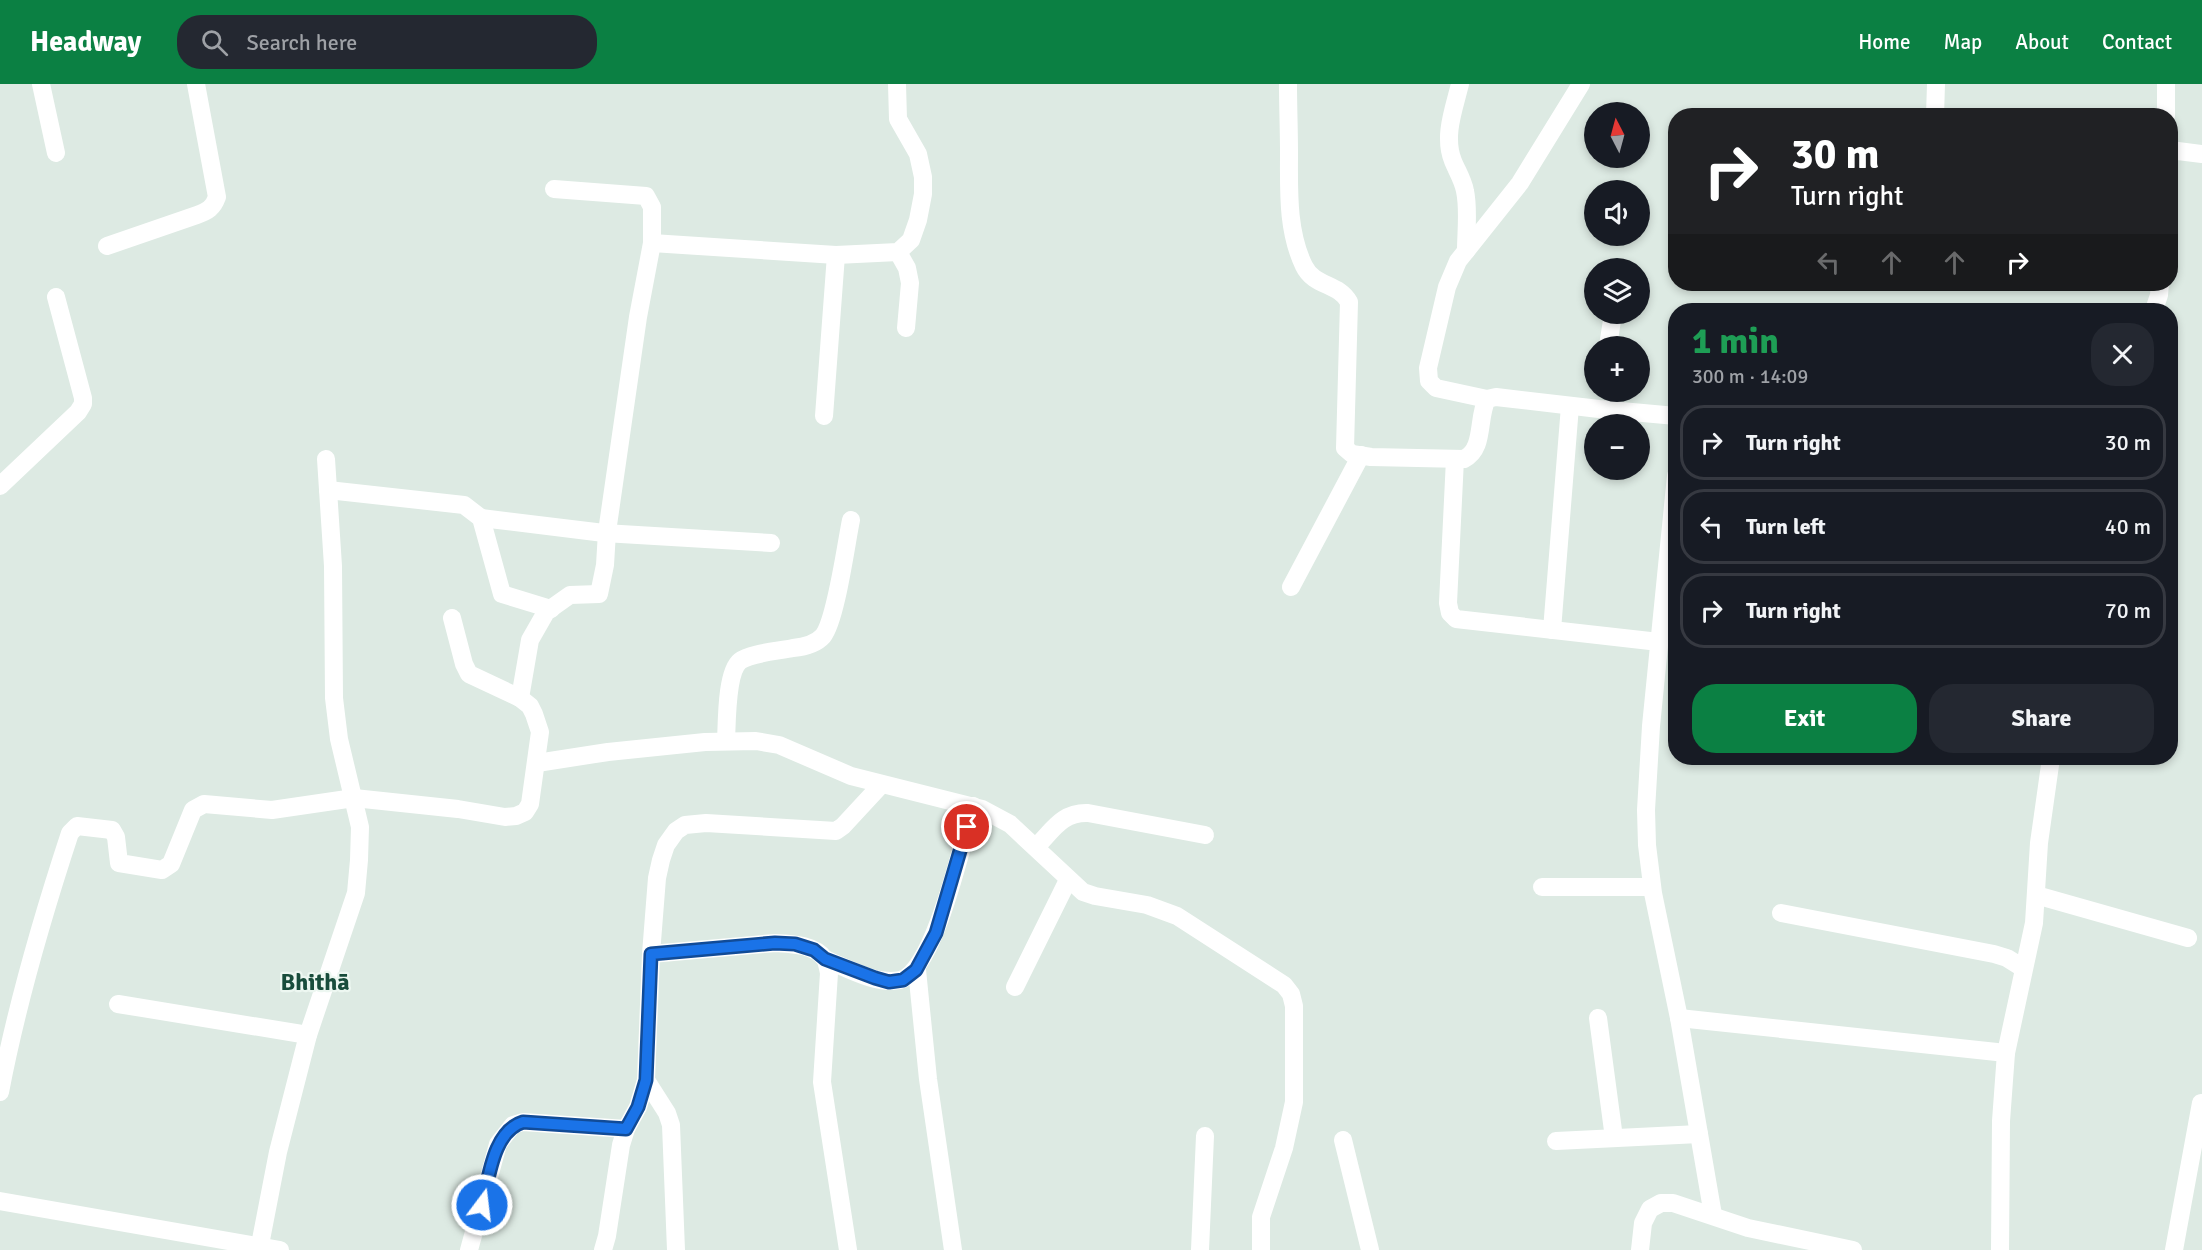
<!DOCTYPE html>
<html lang="en">
<head>
<meta charset="utf-8">
<style>
  :root { --surface:#171b24; --page:#242831; --text:#f1f3f6; --muted:#9ea1a6; --line:#363941; --accent:#0b8043 }
  body { margin:0; font-family:Signika,sans-serif; background:var(--page); color:var(--text); height:100vh; display:flex; flex-direction:column; font-size:22px; white-space:nowrap }
  * { box-sizing:border-box; margin:0 }
  p { font-size:20px; color:var(--muted) }
  .icon { flex:none; width:33px; height:33px; fill:none; stroke:currentColor; stroke-width:2; stroke-linecap:round; stroke-linejoin:round }
  .map { position:relative; flex:1; overflow:hidden }
  .drawer { position:absolute; left:1668px; top:219px; width:510px; height:462px; display:flex; flex-direction:column; background:var(--surface); border-radius:24px; box-shadow:0 3px 9px #0003 }
  .drawer>* { flex:none }
  .top-card { position:absolute; left:1668px; top:24px; width:510px; height:183px; border-radius:24px; box-shadow:0 3px 9px #0003; background:#202124; color:#fff; overflow:hidden }
  .needle { width:39px; rotate:354deg }
  .tools { position:absolute; left:1584px; top:18px; display:grid; gap:12px }
  .tools a { display:grid; place-items:center; width:66px; height:66px; border-radius:50%; background:var(--surface); box-shadow:0 3px 9px #0003; font-size:30px }
  .pin { position:absolute; display:grid; place-items:center; width:51px; height:51px; color:#fff; margin:-26px; border:3px solid #fff; border-radius:50%; box-shadow:0 2px 6px #0007 }
  .me { position:absolute; width:66px; margin:-33px; rotate:15deg; stroke-linejoin:round; filter:drop-shadow(0 0 4px #0008) }
  .turn { display:flex; align-items:center; gap:21px; height:126px; padding:0 24px; font-size:27px }
  .turn .icon { width:78px; height:78px; stroke-width:2.5 }
  .turn b { display:block; font-size:42px; line-height:51px }
  .lanes { display:flex; align-items:center; height:57px; padding:0 24px; background:#0003; justify-content:center; gap:30px; direction:ltr }
  .lanes .off { opacity:.35 }
  .round { display:grid; place-items:center; flex:none; width:63px; height:63px; border-radius:24px; background:var(--page) }
  .head { display:flex; align-items:center; justify-content:space-between; height:102px; padding:0 24px }
  h1 { font-size:36px; font-weight:800; line-height:45px; color:#1e9e55 }
  .cta { display:flex; gap:12px; margin-top:auto; padding:12px 24px }
  .cta a { flex:1; height:69px; border-radius:24px; background:var(--accent); color:#fff; font-size:24px; font-weight:800; line-height:69px; text-align:center }
  .cta a+a { background:var(--page); color:var(--text) }
  ul { padding:0; list-style:none }
  li { display:flex; align-items:center; gap:18px; height:75px; margin:0 12px 9px; padding:0 12px; border:3px solid var(--line); border-radius:24px }
  li div { flex:1 }
  li b { display:block; font-size:22px }
  li em { font-style:normal }
  header { display:flex; align-items:center; gap:36px; box-sizing:border-box; height:84px; padding:0 30px; background:var(--accent); color:#fff }
  header strong { font-size:28px }
  nav { display:flex; gap:33px; margin-inline-start:auto; font-size:21px }
  .search { width:420px; height:54px; background:var(--page); display:flex; align-items:center; gap:15px; box-sizing:border-box; padding:0 21px; border-radius:24px; color:var(--muted); font-size:22px }
  .map>svg:first-child { display:block }
</style>
</head>
<body>
<header>
<strong>Headway</strong>
<div class="search"><svg class="icon" aria-label="search" viewBox="0 0 24 24"><circle cx="10" cy="10" r="6"/><path d="M15 15l6 6"/></svg>Search here</div>
<nav><a>Home</a><a>Map</a><a>About</a><a>Contact</a></nav>
</header>
<div class="map">
<svg width="2202" height="1166" viewBox="0 0 2202 1166">
  <rect width="100%" height="100%" fill="#ddeae3"/>
  <g fill="none" stroke-linecap="round" stroke-linejoin="round">
    <!-- minor -->
    <g stroke="#fff" stroke-width="18">
      <path d="M41,0L56,69"/>
      <path d="M1288,0C1288,23 1289,46 1289,69C1289,106 1287,147 1304,182C1314,203 1339,199 1349,218L1345,364L1352,370L1371,373L1464,375C1485,365 1477,334 1487,315L1496,313L1599,325L1676,332"/>
      <path d="M1460,0C1454,25 1443,52 1453,77C1457,87 1463,96 1465,107C1469,125 1466,148 1466,167"/>
      <path d="M2166,0V32"/>
      <path d="M1935,32L1936,0"/>
      <path d="M2170,66L2202,70"/>
      <path d="M652,159L836,171L898,168L911,156L918,136L923,110V93L918,70L898,35L897,0"/>
      <path d="M107,162L197,131C208,127 213,124 217,113L196,0"/>
      <path d="M898,168L907,184L910,199L906,244"/>
      <path d="M2154,226L2159,211L2160,200"/>
      <path d="M1608,262L1613,230"/>
      <path d="M1487,315L1436,304L1429,297L1428,284L1447,203L1458,177L1520,99L1581,0"/>
      <path d="M824,332L836,171"/>
      <path d="M1455,375L1448,519L1450,529L1456,535L1659,558"/>
      <path d="M1676,392L1651,642L1646,726L1647,761L1653,809L1679,934L1713,1131"/>
      <path d="M0,402L78,328L83,320V314L56,213"/>
      <path d="M328,406L464,421L481,434L502,510L551,525"/>
      <path d="M481,434L604,449L771,459"/>
      <path d="M1291,503L1361,371"/>
      <path d="M1552,546L1570,322"/>
      <path d="M520,614L530,556L546,528L570,511L599,510L605,481L607,448L638,233L652,159V123L646,112L554,105"/>
      <path d="M726,657C727,640 726,588 740,577C750,569 780,567 793,564C803,563 816,560 823,552C836,536 846,460 851,436"/>
      <path d="M537,679L608,668L705,658L756,657L779,661L851,692L982,725L1010,740L1083,808L1095,812L1147,821L1177,832L1284,901L1291,910L1294,922V1018L1284,1064L1261,1133V1166"/>
      <path d="M1036,763C1053,746 1062,728 1088,729L1205,751"/>
      <path d="M1542,803H1652"/>
      <path d="M2036,811L2188,854"/>
      <path d="M1781,829L1994,870L2007,874L2023,884"/>
      <path d="M651,870L775,859C791,860 814,860 825,875C827,878 828,885 829,889L822,998L848,1166"/>
      <path d="M825,875C847,884 876,901 900,896C934,889 963,756 973,722"/>
      <path d="M917,886L928,995L953,1166"/>
      <path d="M1015,903L1068,796"/>
      <path d="M118,920L308,951"/>
      <path d="M1598,934L1614,1054"/>
      <path d="M1679,934L2006,969"/>
      <path d="M646,996L667,1029L671,1041L676,1166"/>
      <path d="M0,1008C17,919 42,834 70,749L77,742L112,746L116,753L119,779L162,786L171,780L193,726L204,720L272,726L354,714L458,725L505,733L516,732L525,728L530,720L540,648L534,630L530,622L520,614L469,590L464,580L452,534"/>
      <path d="M1343,1056L1370,1166"/>
      <path d="M1556,1057L1699,1050"/>
      <path d="M0,1117L280,1166"/>
      <path d="M259,1166L278,1068L308,951L356,809L359,776L360,743L339,655L334,614L333,482L326,375"/>
      <path d="M469,1166L498,1060L513,1041L523,1038L626,1045"/>
      <path d="M603,1166L607,1152L621,1061L626,1045L638,1023L646,996L651,870L657,794L661,776L666,761L676,747L685,741L706,739L836,747L843,742L881,701"/>
      <path d="M1200,1166L1205,1052"/>
      <path d="M1640,1166L1643,1139L1650,1125L1661,1119H1673L1748,1144L1853,1166"/>
      <path d="M2000,1166L2001,1037L2006,969L2034,839L2039,759L2051,674"/>
      <path d="M2174,1166L2201,1019"/>
    </g>
  </g>
  <g fill="none" stroke-linecap="round" stroke-linejoin="round">
    <defs>
      <path id="route" d="M482,1121C489,1094 493,1047 523,1038L626,1045L638,1023L646,996L651,870L775,859L795,860L814,866L825,875L875,894L889,898L903,896L916,886L936,849L967,743"/>
    </defs>
    <!-- route casing -->
    <use href="#route" stroke="#114b97" stroke-width="15"/>
    <!-- route -->
    <use href="#route" stroke="#1a73e8" stroke-width="10"/>
  </g>
  <g text-anchor="middle" stroke-width="4.5" stroke-linejoin="round" paint-order="stroke">
    <!-- district labels -->
    <g font-size="24" font-weight="bold" fill="#194d3c" stroke="#edf7f1">
      <text x="315" y="906">Bhithā</text>
    </g>
  </g>
</svg>
<div class="tools">
<a><svg class="needle" viewBox="-14 -14 28 28"><path d="M0-13l5 13h-10z" fill="#e53935"/><path d="M0 13l5-13h-10z" fill="#9ea1a6"/></svg></a>
<a><svg class="icon" aria-label="sound" viewBox="0 0 24 24"><path d="M4 9h4l5-4v14l-5-4H4zM17 9q2 3 0 6"/></svg></a>
<a><svg class="icon" aria-label="layers" viewBox="0 0 24 24"><path d="M12 4l9 5-9 5-9-5zM3 14l9 5 9-5"/></svg></a>
<a>+</a>
<a>−</a>
</div>
<div class="pin" style="left:967px;top:743px;background:#d93025"><svg class="icon" aria-label="arrive" viewBox="0 0 24 24"><path d="M6 21V4h12l-3 4 3 4H6"/></svg></div>
<svg class="me" style="left:482px;top:1121px" viewBox="-20 -20 40 40"><circle r="17" fill="#1a73e8" stroke="#fff" stroke-width="3"/><path d="M0-11L8 9 0 5-8 9z" fill="#fff"/></svg>
<div class="top-card">
<div class="turn"><svg class="icon" aria-label="right" viewBox="0 0 24 24"><path d="M7 20v-9h11M14 6l5 5-5 5"/></svg><div><b>30 m</b>Turn right</div></div>
<div class="lanes"><svg class="icon off" aria-label="left" viewBox="0 0 24 24"><path d="M17 20v-9H6M10 6l-5 5 5 5"/></svg><svg class="icon off" aria-label="ahead" viewBox="0 0 24 24"><path d="M12 20V5M6 11l6-6 6 6"/></svg><svg class="icon off" aria-label="ahead" viewBox="0 0 24 24"><path d="M12 20V5M6 11l6-6 6 6"/></svg><svg class="icon" aria-label="right" viewBox="0 0 24 24"><path d="M7 20v-9h11M14 6l5 5-5 5"/></svg></div>
</div>
<section class="drawer">
<div class="head"><div><h1>1 min</h1><p>300 m · 14:09</p></div><a class="round"><svg class="icon" aria-label="close" viewBox="0 0 24 24"><path d="M6 6l12 12M18 6L6 18"/></svg></a></div>
<ul>
<li><svg class="icon" aria-label="right" viewBox="0 0 24 24"><path d="M7 20v-9h11M14 6l5 5-5 5"/></svg><div><b>Turn right</b></div><em>30 m</em></li>
<li><svg class="icon" aria-label="left" viewBox="0 0 24 24"><path d="M17 20v-9H6M10 6l-5 5 5 5"/></svg><div><b>Turn left</b></div><em>40 m</em></li>
<li><svg class="icon" aria-label="right" viewBox="0 0 24 24"><path d="M7 20v-9h11M14 6l5 5-5 5"/></svg><div><b>Turn right</b></div><em>70 m</em></li>
</ul>
<div class="cta"><a>Exit</a><a>Share</a></div>
</section>
</div>
</body>
</html>
